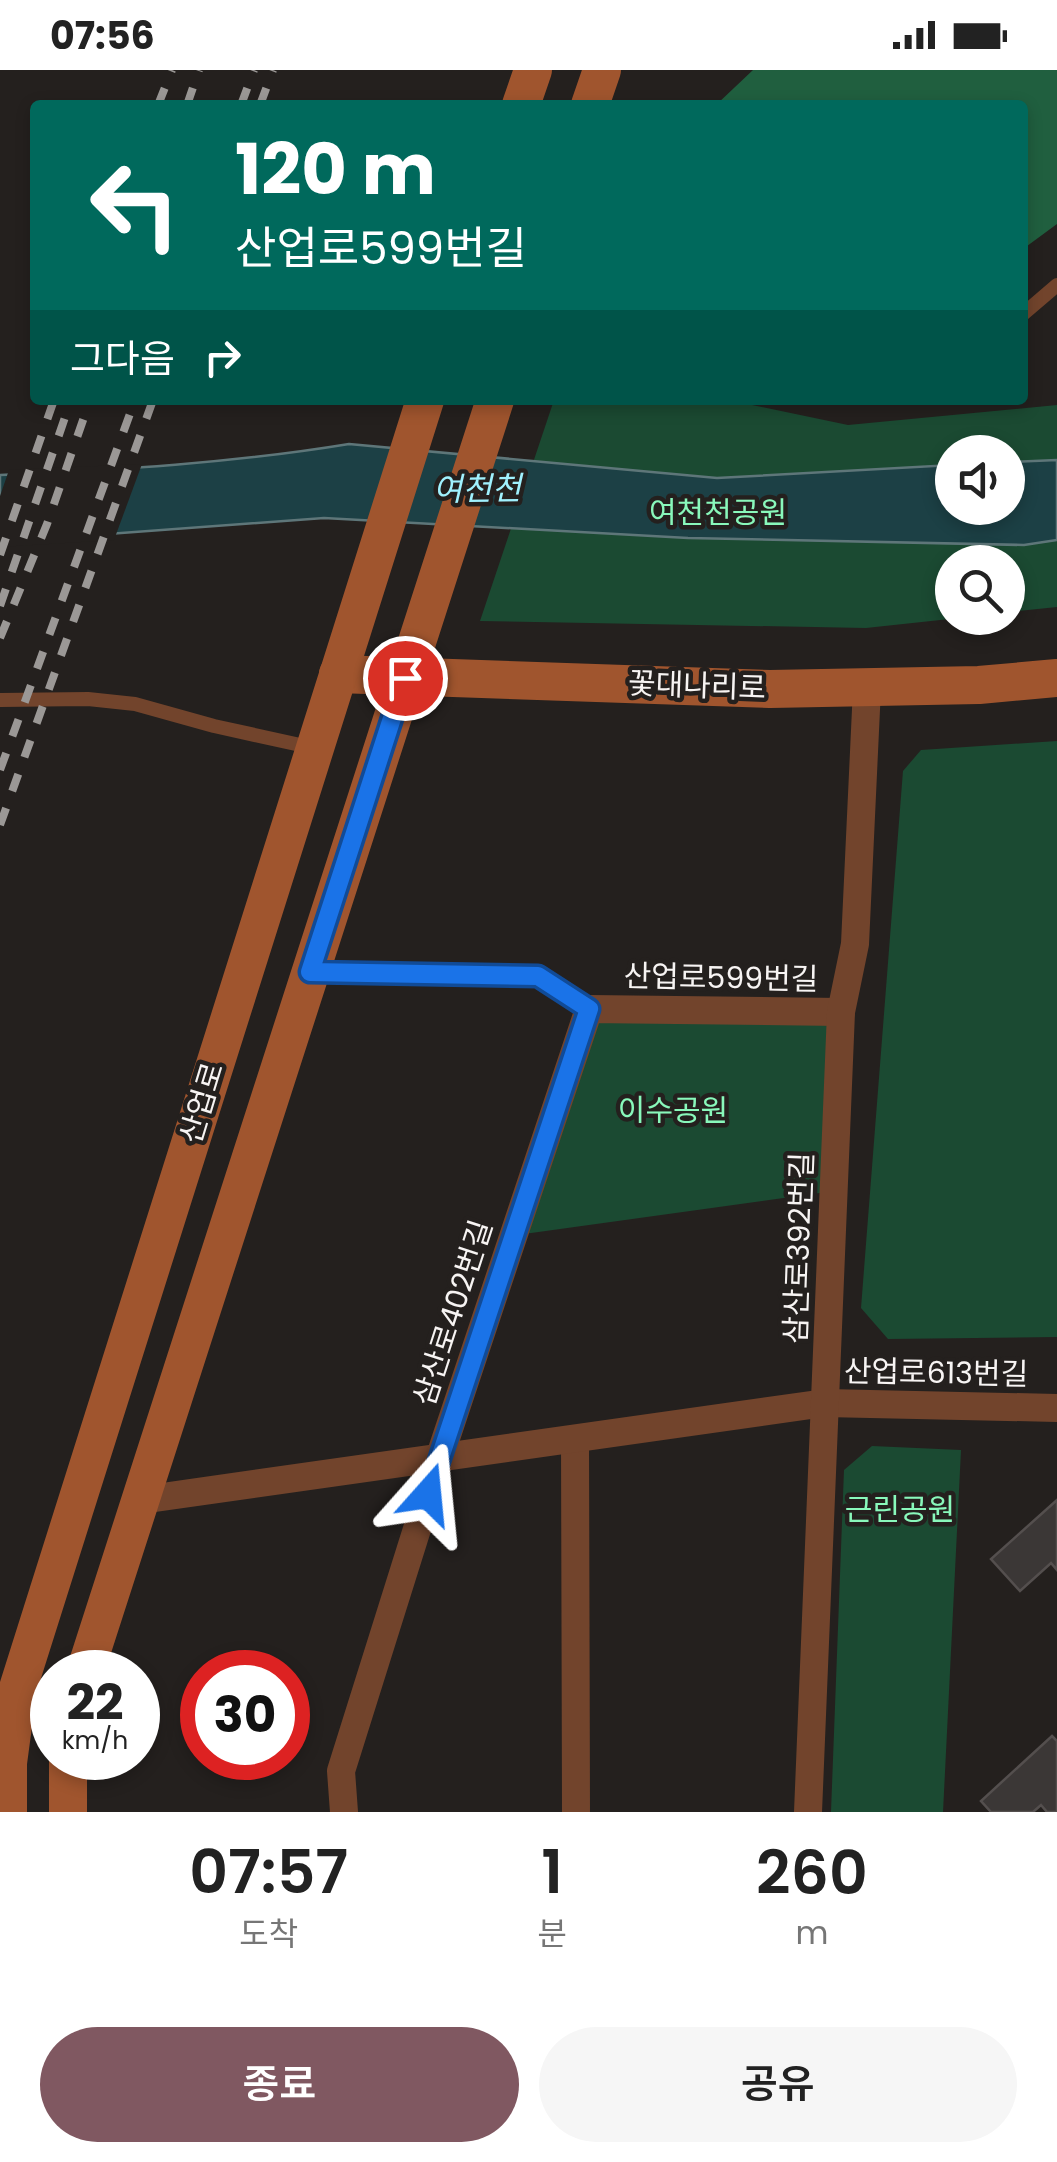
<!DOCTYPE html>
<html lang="ko">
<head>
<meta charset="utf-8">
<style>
  :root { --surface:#fff; --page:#f6f6f6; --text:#222; --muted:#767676; --accent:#805861 }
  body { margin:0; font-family:Poppins,"Noto Sans KR",sans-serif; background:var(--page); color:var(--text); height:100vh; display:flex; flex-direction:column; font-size:38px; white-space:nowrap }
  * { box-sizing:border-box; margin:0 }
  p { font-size:32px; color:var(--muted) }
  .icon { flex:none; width:55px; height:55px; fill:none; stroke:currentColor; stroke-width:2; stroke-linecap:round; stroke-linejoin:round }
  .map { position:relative; height:1742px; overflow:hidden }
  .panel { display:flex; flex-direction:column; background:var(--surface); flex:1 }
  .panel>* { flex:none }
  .banner { position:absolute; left:30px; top:30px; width:998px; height:305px; border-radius:10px; box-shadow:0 5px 15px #0003; background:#00695c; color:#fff; overflow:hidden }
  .buttons { position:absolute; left:935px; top:365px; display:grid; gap:20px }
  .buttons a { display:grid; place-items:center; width:90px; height:90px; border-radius:50%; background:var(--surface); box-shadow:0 5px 15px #0003; font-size:50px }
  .speed { position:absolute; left:30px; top:1580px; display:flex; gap:20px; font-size:50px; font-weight:700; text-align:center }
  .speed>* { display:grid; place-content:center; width:130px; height:130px; border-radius:50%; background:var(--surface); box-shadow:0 5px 15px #0003; line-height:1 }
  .speed small { font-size:25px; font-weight:400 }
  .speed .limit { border:15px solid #d22; background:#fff; color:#111 }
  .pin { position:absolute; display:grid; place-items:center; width:85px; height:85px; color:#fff; margin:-42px; border:5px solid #fff; border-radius:50%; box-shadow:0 2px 10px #0007 }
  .me { position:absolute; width:110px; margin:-55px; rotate:18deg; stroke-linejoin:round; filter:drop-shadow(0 0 8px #0008) }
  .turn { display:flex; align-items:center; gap:35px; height:210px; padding:0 40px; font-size:45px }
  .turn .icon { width:130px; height:130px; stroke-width:2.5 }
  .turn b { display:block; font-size:70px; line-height:85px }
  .then { display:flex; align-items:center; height:95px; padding:0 40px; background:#0003; gap:20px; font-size:38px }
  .eta { display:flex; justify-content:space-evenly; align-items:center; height:170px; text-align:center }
  .eta b { font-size:60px; font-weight:600; line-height:70px }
  .action { display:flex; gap:20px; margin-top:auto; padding:20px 40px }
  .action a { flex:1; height:115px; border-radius:60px; background:var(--accent); color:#fff; font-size:40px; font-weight:600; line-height:115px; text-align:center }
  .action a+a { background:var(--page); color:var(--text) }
  .status { display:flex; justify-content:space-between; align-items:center; height:70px; padding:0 50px; background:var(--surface); direction:ltr }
  .status svg { height:28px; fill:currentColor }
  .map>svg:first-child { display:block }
</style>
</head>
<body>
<div class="status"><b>07:56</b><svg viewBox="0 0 49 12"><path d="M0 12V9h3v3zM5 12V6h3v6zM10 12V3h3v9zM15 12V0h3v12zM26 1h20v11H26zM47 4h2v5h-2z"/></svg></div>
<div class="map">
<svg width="1057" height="1742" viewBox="0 0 1057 1742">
  <rect width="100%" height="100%" fill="#24201e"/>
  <!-- green -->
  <g fill="#1b4a32" fill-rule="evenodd">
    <path d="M554,330H728L848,355L1057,335V537L1008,542V492H952V548H959L866,558L480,551ZM952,382H1008V438H952Z"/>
    <path d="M1057,671V1267L888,1269L861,1238L903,701L921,680Z"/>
    <path d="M589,939L841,942L834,1121L524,1164Z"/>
    <path d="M872,1376L961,1380L943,1742H831L844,1400Z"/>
  </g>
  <!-- forest -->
  <path fill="#205f3f" d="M753,0H1057V154L1023,179L1022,35H716Z"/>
  <!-- water -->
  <path fill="#1c4045" stroke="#5e7679" stroke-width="2.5" d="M349,374L717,408L952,395V438H1008V392L1057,390V470L1024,475L688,468L324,448L0,472V405C118,400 233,393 349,374Z"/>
  <!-- pier -->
  <path fill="#24201e" d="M142,394L114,470L0,477V426L9,400Z"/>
  <!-- building -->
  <g fill="#3b3736" stroke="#544f4e" stroke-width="2.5">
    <path d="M1057,1430V1500L1051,1493L1020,1521L991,1489Z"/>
    <path d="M1052,1666L1057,1671V1742H1047L1041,1735L1033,1742H991L981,1731Z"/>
  </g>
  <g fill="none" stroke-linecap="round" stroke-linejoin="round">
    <!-- lane -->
    <g stroke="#72442c" stroke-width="14">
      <path d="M1022,245L1057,215"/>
      <path d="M0,630L88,629L135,634L214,656L314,678"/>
      <path d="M315,901L538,906L589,939"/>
    </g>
    <!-- street -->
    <g stroke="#72442c" stroke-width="28">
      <path d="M575,1369L576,1742"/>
      <path d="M141,1430L825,1333L1057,1338"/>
      <path d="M344,1742L341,1701L439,1389L589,939L841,942"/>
      <path d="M808,1742L841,942L855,874L867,618"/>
    </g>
    <!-- secondary -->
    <g stroke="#a0552e" stroke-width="38">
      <path d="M521,35L533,0"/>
      <path d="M590,35L602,0"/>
      <path d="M338,604L770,619L979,615L1057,608"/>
      <path d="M85,1602L495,330"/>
      <path d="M8,1742V1693L18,1618L425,330"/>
      <path d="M68,1742V1688"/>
    </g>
    <!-- rail -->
    <g stroke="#9b9896" stroke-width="8" stroke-dasharray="18 18" stroke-linecap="butt">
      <path d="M158,35L172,0"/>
      <path d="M187,35L199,0"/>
      <path d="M241,35L254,0"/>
      <path d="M260,35L273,0"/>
      <path d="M0,485L54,330"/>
      <path d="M0,536L71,330"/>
      <path d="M0,568L47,454L90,330"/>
      <path d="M0,700L135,330"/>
      <path d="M0,755L153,330"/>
    </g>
  </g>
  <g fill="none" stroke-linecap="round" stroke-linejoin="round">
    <defs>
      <path id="route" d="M405,608L310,902L538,906L589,939L428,1424"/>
    </defs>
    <!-- route casing -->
    <use href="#route" stroke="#114b97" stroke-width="25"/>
    <!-- route -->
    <use href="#route" stroke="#1a73e8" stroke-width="18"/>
  </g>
  <g text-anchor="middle" stroke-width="9" stroke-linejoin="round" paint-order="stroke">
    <!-- park labels -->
    <g font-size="30" fill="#89f8bb" stroke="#24201e">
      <text x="718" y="453">여천천공원</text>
      <text x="673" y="1051">이수공원</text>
      <text x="900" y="1450">근린공원</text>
    </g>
    <!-- street labels -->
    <g font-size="30" fill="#f7f4f3" stroke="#24201e">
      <text transform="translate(697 616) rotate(2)" y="10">꽃대나리로</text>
      <text transform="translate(721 908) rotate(1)" y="10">산업로599번길</text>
      <text transform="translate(202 1033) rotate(-73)" y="10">산업로</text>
      <text transform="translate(799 1178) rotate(-88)" y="10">삼산로392번길</text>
      <text transform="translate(453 1243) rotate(-72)" y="10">삼산로402번길</text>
      <text transform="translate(936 1303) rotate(1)" y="10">산업로613번길</text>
    </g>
    <!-- water labels -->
    <g font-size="32" font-style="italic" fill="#a0f1fe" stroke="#24201e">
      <text transform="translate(477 419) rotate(-1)" y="11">여천천</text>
    </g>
  </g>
</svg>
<div class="buttons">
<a><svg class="icon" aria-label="sound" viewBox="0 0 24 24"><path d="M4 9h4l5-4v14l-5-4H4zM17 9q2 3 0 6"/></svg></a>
<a><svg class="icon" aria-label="search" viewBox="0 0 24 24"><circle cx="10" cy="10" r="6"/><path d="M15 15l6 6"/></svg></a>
</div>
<div class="speed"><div>22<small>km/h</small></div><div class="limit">30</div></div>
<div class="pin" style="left:405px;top:608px;background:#d93025"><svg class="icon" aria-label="arrive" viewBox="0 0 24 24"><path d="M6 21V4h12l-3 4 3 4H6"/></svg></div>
<svg class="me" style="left:428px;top:1424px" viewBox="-20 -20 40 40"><path d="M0-17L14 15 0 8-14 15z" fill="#1a73e8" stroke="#fff" stroke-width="4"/></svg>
<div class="banner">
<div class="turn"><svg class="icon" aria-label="left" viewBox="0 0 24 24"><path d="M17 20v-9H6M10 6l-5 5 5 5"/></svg><div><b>120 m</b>산업로599번길</div></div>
<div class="then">그다음<svg class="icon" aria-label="right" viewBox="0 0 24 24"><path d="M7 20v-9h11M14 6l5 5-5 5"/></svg></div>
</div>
</div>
<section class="panel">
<div class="eta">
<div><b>07:57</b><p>도착</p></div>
<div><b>1</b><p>분</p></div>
<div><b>260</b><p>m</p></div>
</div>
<div class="action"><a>종료</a><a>공유</a></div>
</section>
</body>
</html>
